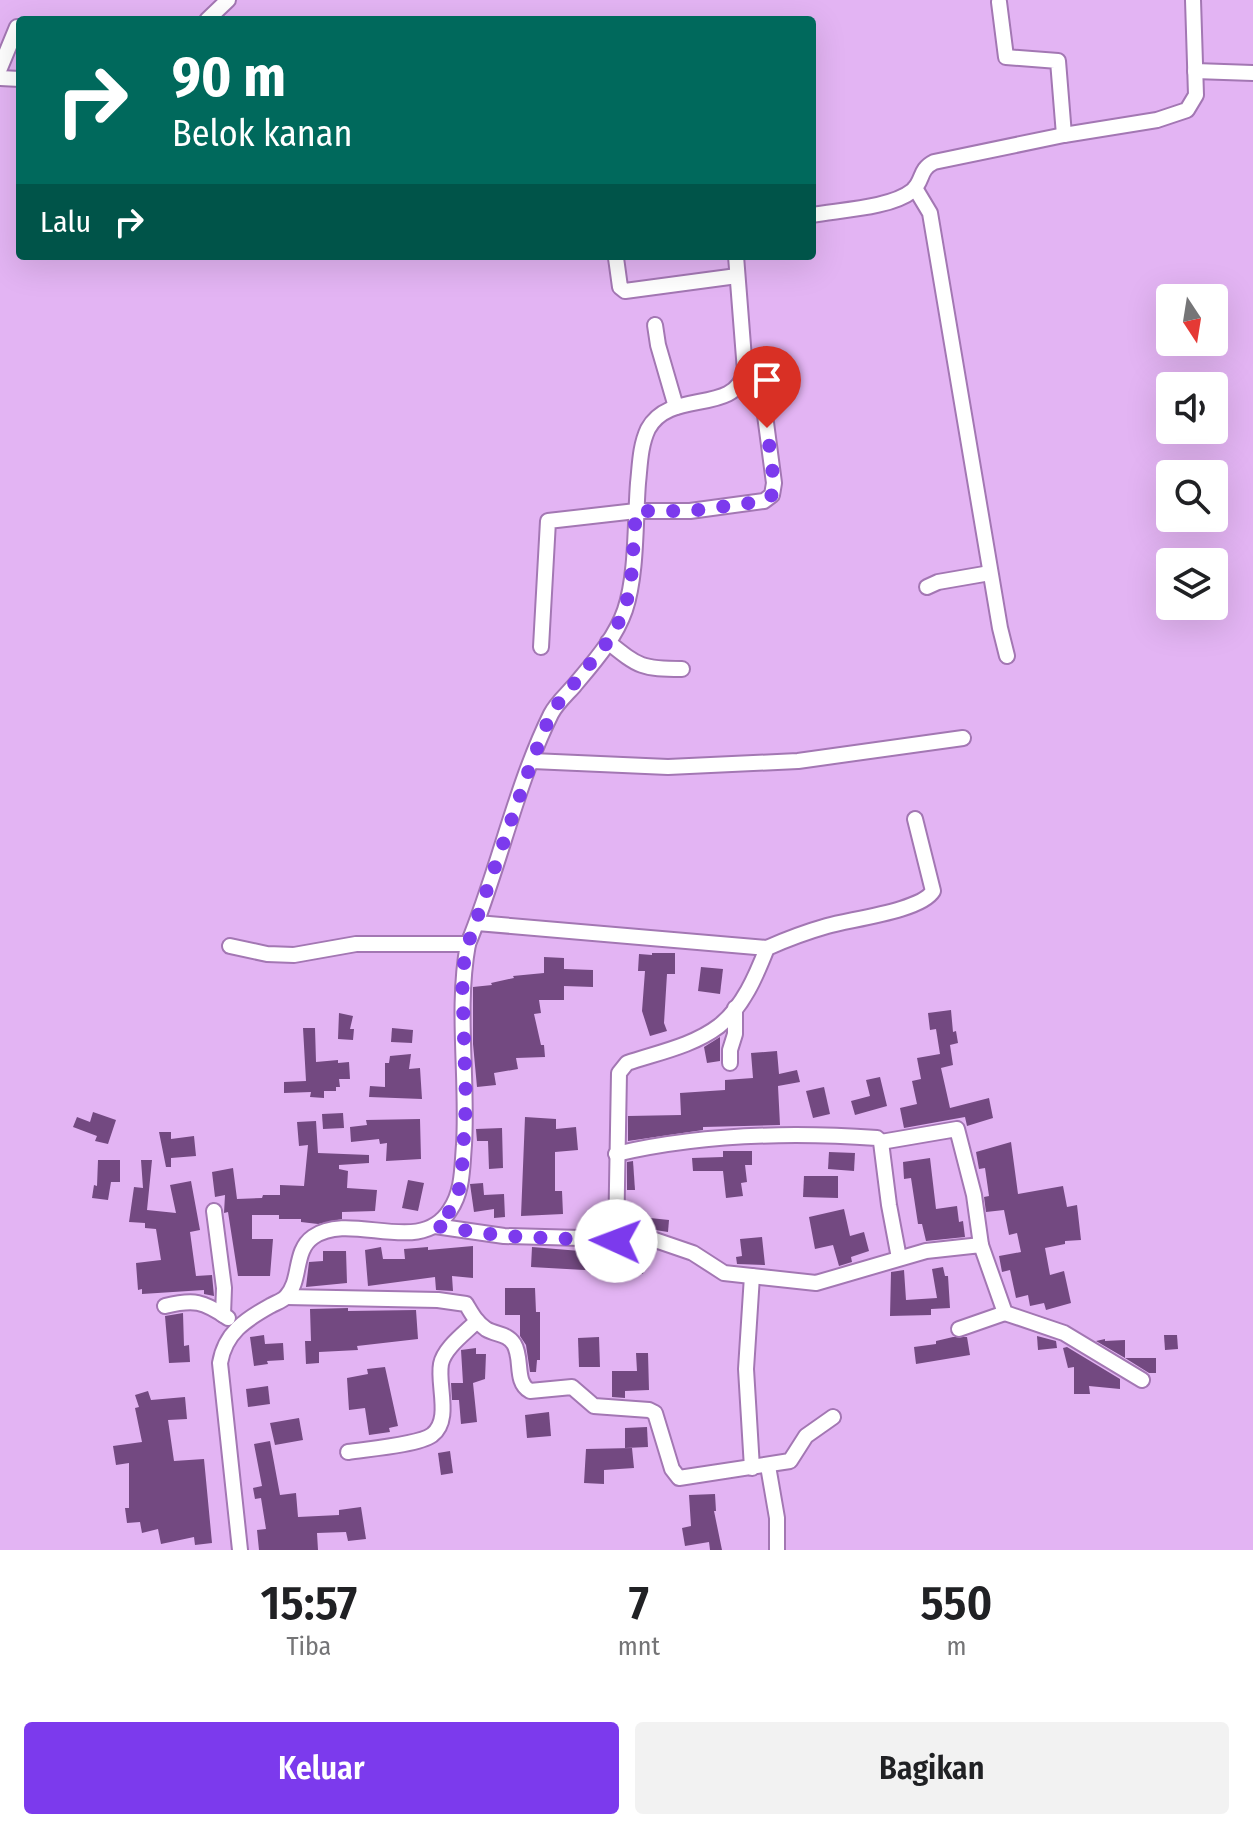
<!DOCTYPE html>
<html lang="id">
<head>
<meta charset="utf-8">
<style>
  :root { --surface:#fff; --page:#f2f2f2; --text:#202124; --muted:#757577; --accent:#7c3aed }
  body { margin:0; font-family:"Fira Sans Condensed",sans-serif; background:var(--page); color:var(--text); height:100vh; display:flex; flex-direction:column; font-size:30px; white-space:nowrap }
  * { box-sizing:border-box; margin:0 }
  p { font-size:26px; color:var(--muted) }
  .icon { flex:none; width:44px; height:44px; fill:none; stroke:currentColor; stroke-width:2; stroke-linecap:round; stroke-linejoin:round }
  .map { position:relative; height:1550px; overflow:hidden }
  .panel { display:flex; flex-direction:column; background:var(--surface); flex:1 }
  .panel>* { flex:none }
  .top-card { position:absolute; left:16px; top:16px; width:800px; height:244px; border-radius:8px; box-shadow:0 8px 32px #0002; background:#00695c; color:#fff; overflow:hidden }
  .needle { width:52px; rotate:168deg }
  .tools { position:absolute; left:1156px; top:284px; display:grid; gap:16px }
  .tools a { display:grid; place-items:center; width:72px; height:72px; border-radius:8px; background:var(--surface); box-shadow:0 8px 32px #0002; font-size:40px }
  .pin { position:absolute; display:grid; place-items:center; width:68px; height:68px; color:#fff; margin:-82px -34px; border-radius:50% 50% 50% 0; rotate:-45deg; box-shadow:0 0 8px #0007 }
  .pin .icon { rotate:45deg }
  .me { position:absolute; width:88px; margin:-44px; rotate:272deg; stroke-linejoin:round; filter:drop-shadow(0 0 6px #0008) }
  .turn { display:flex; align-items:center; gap:28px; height:168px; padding:0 24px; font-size:36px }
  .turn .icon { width:104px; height:104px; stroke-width:2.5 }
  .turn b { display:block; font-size:56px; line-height:68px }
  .then { display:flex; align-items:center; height:76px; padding:0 24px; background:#0003; gap:16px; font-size:30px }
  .eta { display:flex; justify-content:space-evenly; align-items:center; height:136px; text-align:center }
  .eta b { font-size:48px; font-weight:600; line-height:56px }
  .cta { display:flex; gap:16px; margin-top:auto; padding:16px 24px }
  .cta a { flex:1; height:92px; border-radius:8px; background:var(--accent); color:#fff; font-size:32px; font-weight:600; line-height:92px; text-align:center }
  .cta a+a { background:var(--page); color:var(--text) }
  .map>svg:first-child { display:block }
</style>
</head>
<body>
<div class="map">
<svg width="1253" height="1550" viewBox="0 0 1253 1550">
  <rect width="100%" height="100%" fill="#e3b4f3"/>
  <!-- building -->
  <g fill="#734981">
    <path d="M652,953H675V974H667L664,1023L667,1031L650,1036L642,1011L645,971H638L639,954L652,955Z"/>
    <path d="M544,957L564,958V969L593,970V987L564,986V1000H539L541,1013L534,1014L541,1045H544L545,1057L516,1058L518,1069L494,1073L496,1085L477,1087L473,1044V987L492,985L491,983L514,978L513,976L544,973Z"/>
    <path d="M701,967L723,969L720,994L698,991Z"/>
    <path d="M951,1010L953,1032L956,1031L958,1043L950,1045L953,1065L941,1068L950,1108L989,1098L993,1118L967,1126L965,1117L904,1128L900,1108L917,1104L912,1081L921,1079L917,1058L940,1054L936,1029L930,1030L928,1013Z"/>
    <path d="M339,1013L353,1016L350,1029H354L353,1040L338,1039Z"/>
    <path d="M303,1028H315L316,1062L338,1060V1063L349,1062L350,1079H339L340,1087H336V1091H324V1098L310,1097L311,1092L284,1093V1082L306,1081Z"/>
    <path d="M392,1028L413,1030L412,1043L391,1042Z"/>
    <path d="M720,1037V1061L707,1063L704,1047Z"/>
    <path d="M777,1051L779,1074L797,1070L800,1082L778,1086L780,1125L703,1127V1130L628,1141V1116L681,1115L680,1093L725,1090V1080L753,1078L751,1053Z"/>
    <path d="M411,1054L409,1069L420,1068L422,1099L369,1097L370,1086L385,1087V1063H389L390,1056Z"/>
    <path d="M880,1077L887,1106L855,1115L851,1101L870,1096L866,1080Z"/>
    <path d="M824,1087L830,1114L813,1118L806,1091Z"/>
    <path d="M93,1112L116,1120L108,1144L95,1141L97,1136L73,1127L77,1117L90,1122Z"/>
    <path d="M343,1113L344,1128L323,1129L322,1114Z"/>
    <path d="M525,1117L556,1119V1129L576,1127L578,1150L555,1152V1191H562L563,1214L521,1216Z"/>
    <path d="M420,1119L421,1159L386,1161L387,1143L380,1144L379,1139L351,1142L350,1127L367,1125L366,1120Z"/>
    <path d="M316,1121L318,1153L369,1155V1163L339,1165V1169L348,1171L347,1188L377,1190L375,1211L342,1212V1219L318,1224L301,1222V1219H279V1215H252V1239H273L270,1276H238L228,1212L224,1213L225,1195L215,1197L212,1172L233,1168L237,1199L262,1198L263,1195H280V1185L304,1186L308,1145L299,1146L297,1122Z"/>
    <path d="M502,1128L503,1168L489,1169L488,1141H477L476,1129Z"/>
    <path d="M159,1132H171V1139L194,1136L196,1156L171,1158V1167H166Z"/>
    <path d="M1011,1142L1018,1194L1063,1186L1067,1207L1077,1205L1081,1240L1065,1241V1244L1045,1248L1050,1275L1064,1271L1071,1303L1046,1310L1044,1303L1030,1306L1028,1295L1016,1298L1010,1270L1002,1272L999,1256L1021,1252L1017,1233L1009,1235L1004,1210L986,1212L984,1197L989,1196L985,1168L979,1169L976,1152Z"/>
    <path d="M723,1151H752V1165H745L747,1182L741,1183L743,1196L726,1198L723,1171H693L692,1158L723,1157Z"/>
    <path d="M829,1152L855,1153L854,1171L828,1169Z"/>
    <path d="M930,1158L936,1209L957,1206L959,1222L963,1221L965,1237L926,1241L922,1224H918L911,1178L904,1179L903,1162Z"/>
    <path d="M98,1160H120V1182H111L108,1200L92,1198L94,1185L97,1186Z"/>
    <path d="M141,1160H152L147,1210L176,1213L170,1185L191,1181L200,1230L190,1232L196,1276L212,1275L214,1296L204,1294V1290L142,1294V1289L138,1290L136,1263L161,1260L156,1229L145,1228V1223L129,1222L134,1187L143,1188Z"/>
    <path d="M633,1161L635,1190H627V1162Z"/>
    <path d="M804,1176H838V1198L803,1197Z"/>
    <path d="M408,1180L424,1183L418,1211L402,1208Z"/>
    <path d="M483,1183L484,1195L504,1194L505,1217L494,1218V1209L474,1212L470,1184Z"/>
    <path d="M844,1209L850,1236L864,1232L869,1251L851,1257L852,1262L839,1266L833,1245L815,1249L809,1217Z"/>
    <path d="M650,1218L669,1220L668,1232L649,1229Z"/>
    <path d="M762,1237L765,1265L737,1264L736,1257L742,1256L740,1239Z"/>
    <path d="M473,1246V1278L452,1276L453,1291L436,1290L435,1277L368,1286L365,1250L381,1247L383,1259H405L404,1249L428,1247V1250Z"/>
    <path d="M532,1247L604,1253L645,1262L643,1274L603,1267L602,1271L531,1267Z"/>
    <path d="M323,1251H346L347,1283L306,1287L309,1262L323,1261Z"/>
    <path d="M943,1267L945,1276H948L950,1308L931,1309V1315L890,1316L891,1272L904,1270L906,1300L937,1298L932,1269Z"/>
    <path d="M505,1288H535L536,1312H540V1360H537L536,1372H530L526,1345L520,1336V1315H505Z"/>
    <path d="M348,1308V1311L416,1310L418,1339L357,1346L358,1350L319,1352V1363L306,1364L305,1341H311L310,1309Z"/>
    <path d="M183,1313L184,1346L189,1345L190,1362L169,1363L165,1316Z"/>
    <path d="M264,1335L265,1344L283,1343L284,1360L267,1361L268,1364L254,1366L250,1337Z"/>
    <path d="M1164,1335H1177L1178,1349L1165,1350Z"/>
    <path d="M1037,1336L1056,1341L1057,1348L1038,1350Z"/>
    <path d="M599,1337L600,1367H579L578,1338Z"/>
    <path d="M953,1337H967L970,1355L916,1364L914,1347L936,1344V1341Z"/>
    <path d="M1105,1339V1341L1125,1340V1358L1096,1341Z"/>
    <path d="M1067,1347L1120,1379V1389L1089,1386L1090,1394H1074V1367L1068,1368L1063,1348Z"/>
    <path d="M476,1348V1354H486L485,1379L473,1383L477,1422L461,1424L459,1400H452L451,1383H463L461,1350Z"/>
    <path d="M636,1353H648L649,1390L625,1391V1398L612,1397V1371H637Z"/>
    <path d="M1125,1358H1156V1373H1149Z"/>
    <path d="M385,1367L398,1426L389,1428L390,1432L369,1435L365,1408L349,1410L347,1378L368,1374L367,1369Z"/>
    <path d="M268,1386L270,1404L248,1407L246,1389Z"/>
    <path d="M148,1391L151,1400L185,1397L187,1419L168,1420L174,1461L204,1459L212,1543L195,1545L194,1537L161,1544L158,1529L142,1533L140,1522L127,1523L125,1508H129V1463L116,1465L113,1446L142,1442L135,1408L139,1407L135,1395Z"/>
    <path d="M549,1412L551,1436L527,1438L525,1415Z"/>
    <path d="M299,1418L303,1440L275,1445L270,1423Z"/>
    <path d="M647,1427L648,1447L625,1448V1428Z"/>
    <path d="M270,1441L280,1495L296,1493L298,1517L339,1515V1510L361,1507L366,1539L348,1541L346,1532L317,1533L318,1550H259L257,1530L266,1529L261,1498L255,1499L253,1488L262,1486L254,1444Z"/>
    <path d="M632,1448L634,1468L604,1470V1484L584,1483L586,1449Z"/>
    <path d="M450,1451L453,1473L441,1475L438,1453Z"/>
    <path d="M715,1494L716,1511H714L722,1550H710L709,1542L685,1546L682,1528L691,1526L689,1495Z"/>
  </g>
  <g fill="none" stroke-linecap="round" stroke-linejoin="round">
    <defs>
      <g id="minor">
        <path d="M999,2L1006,57L1058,61L1064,135"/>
        <path d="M207,20L228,0"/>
        <path d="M0,68L17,27"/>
        <path d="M1195,71L1253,73"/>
        <path d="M0,78L20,79"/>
        <path d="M915,188L930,213L1000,628L1007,656"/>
        <path d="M812,215C839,210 891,208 912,191C924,181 918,170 934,162L1064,135L1157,120L1187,110L1196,95L1193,0"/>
        <path d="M616,258L620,287L625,291L737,276"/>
        <path d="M655,325L658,345L676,407"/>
        <path d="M927,587L938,582L990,573"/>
        <path d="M608,642C639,667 642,669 682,669"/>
        <path d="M541,647L548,521L636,511H690L764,501L772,495L774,483L763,400L756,390L743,382"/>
        <path d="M532,761L668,767L798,761L963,738"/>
        <path d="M477,923L767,948"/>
        <path d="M230,946L267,954L294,955L356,944H468"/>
        <path d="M730,1063V1050L735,1034V1008"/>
        <path d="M881,1142L957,1129L974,1195L981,1245"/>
        <path d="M616,1154C701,1134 791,1132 877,1138L881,1142L889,1205L899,1258"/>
        <path d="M214,1211L224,1288L223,1315"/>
        <path d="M435,1226L504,1236L655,1240L693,1253L724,1273L816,1283L926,1251L981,1245L1005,1313L1064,1333L1142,1380"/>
        <path d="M616,1241L619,1073L627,1063C656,1053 693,1046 719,1026C743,1007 756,976 767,948C787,939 806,932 827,926C851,919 921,911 933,891L915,819"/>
        <path d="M286,1297L438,1300L466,1304C472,1314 476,1322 486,1329C496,1335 507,1333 514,1344C523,1359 514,1382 530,1391L572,1387L594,1406L649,1410L655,1413L672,1469L679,1478L790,1461L806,1436L833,1417"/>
        <path d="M165,1306C194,1299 203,1301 228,1318"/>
        <path d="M959,1329L1005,1313"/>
        <path d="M348,1452C367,1449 418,1445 432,1435C452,1420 437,1385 441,1364C444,1348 465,1333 477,1321"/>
        <path d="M768,1466L777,1518V1550"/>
        <path d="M752,1468L746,1369L752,1276"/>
        <path d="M240,1550L220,1363C225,1333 245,1320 270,1306C275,1303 282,1301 286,1297C302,1280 293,1251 313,1237C351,1210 420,1258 450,1210C463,1191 462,1168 464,1145C468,1079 456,1009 468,944C499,869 515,787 551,714C556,704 566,695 574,686C593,663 615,639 625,610C637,574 635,522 638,483C640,465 640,446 648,429C670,388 735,416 745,371L736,256"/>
      </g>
    </defs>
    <!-- minor casing -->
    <use href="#minor" stroke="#a377b3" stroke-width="18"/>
    <!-- minor -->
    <use href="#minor" stroke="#fff" stroke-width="14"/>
  </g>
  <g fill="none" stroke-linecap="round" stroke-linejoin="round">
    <!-- route -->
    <path stroke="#7c3aed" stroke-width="14" stroke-dasharray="0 25.2" d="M616,1241L504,1236L435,1226L450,1211L461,1184L466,1103L462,973L468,944L532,761L552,711L610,639L625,610L631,580L636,511H690L764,501L772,495L774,483L767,428"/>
  </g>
</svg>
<div class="tools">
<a><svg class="needle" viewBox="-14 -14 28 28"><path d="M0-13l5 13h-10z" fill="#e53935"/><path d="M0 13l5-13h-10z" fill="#757577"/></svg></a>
<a><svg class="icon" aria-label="sound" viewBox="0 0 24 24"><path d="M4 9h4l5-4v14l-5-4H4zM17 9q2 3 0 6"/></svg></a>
<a><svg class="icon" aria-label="search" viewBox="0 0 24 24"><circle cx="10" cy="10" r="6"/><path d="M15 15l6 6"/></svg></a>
<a><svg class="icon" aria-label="layers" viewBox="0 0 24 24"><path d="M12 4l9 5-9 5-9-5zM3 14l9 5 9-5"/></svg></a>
</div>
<div class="pin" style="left:767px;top:428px;background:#d93025"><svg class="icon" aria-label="arrive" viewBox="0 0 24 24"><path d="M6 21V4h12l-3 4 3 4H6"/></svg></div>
<svg class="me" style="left:616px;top:1241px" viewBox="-20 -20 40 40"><circle r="19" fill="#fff"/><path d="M0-13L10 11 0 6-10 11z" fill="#7c3aed"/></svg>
<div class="top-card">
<div class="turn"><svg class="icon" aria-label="right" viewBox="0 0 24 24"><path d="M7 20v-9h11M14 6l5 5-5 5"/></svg><div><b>90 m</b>Belok kanan</div></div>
<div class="then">Lalu<svg class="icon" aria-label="right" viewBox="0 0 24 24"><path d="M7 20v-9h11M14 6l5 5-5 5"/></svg></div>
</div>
</div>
<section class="panel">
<div class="eta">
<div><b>15:57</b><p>Tiba</p></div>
<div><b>7</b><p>mnt</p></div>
<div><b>550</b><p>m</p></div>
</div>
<div class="cta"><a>Keluar</a><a>Bagikan</a></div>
</section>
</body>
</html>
